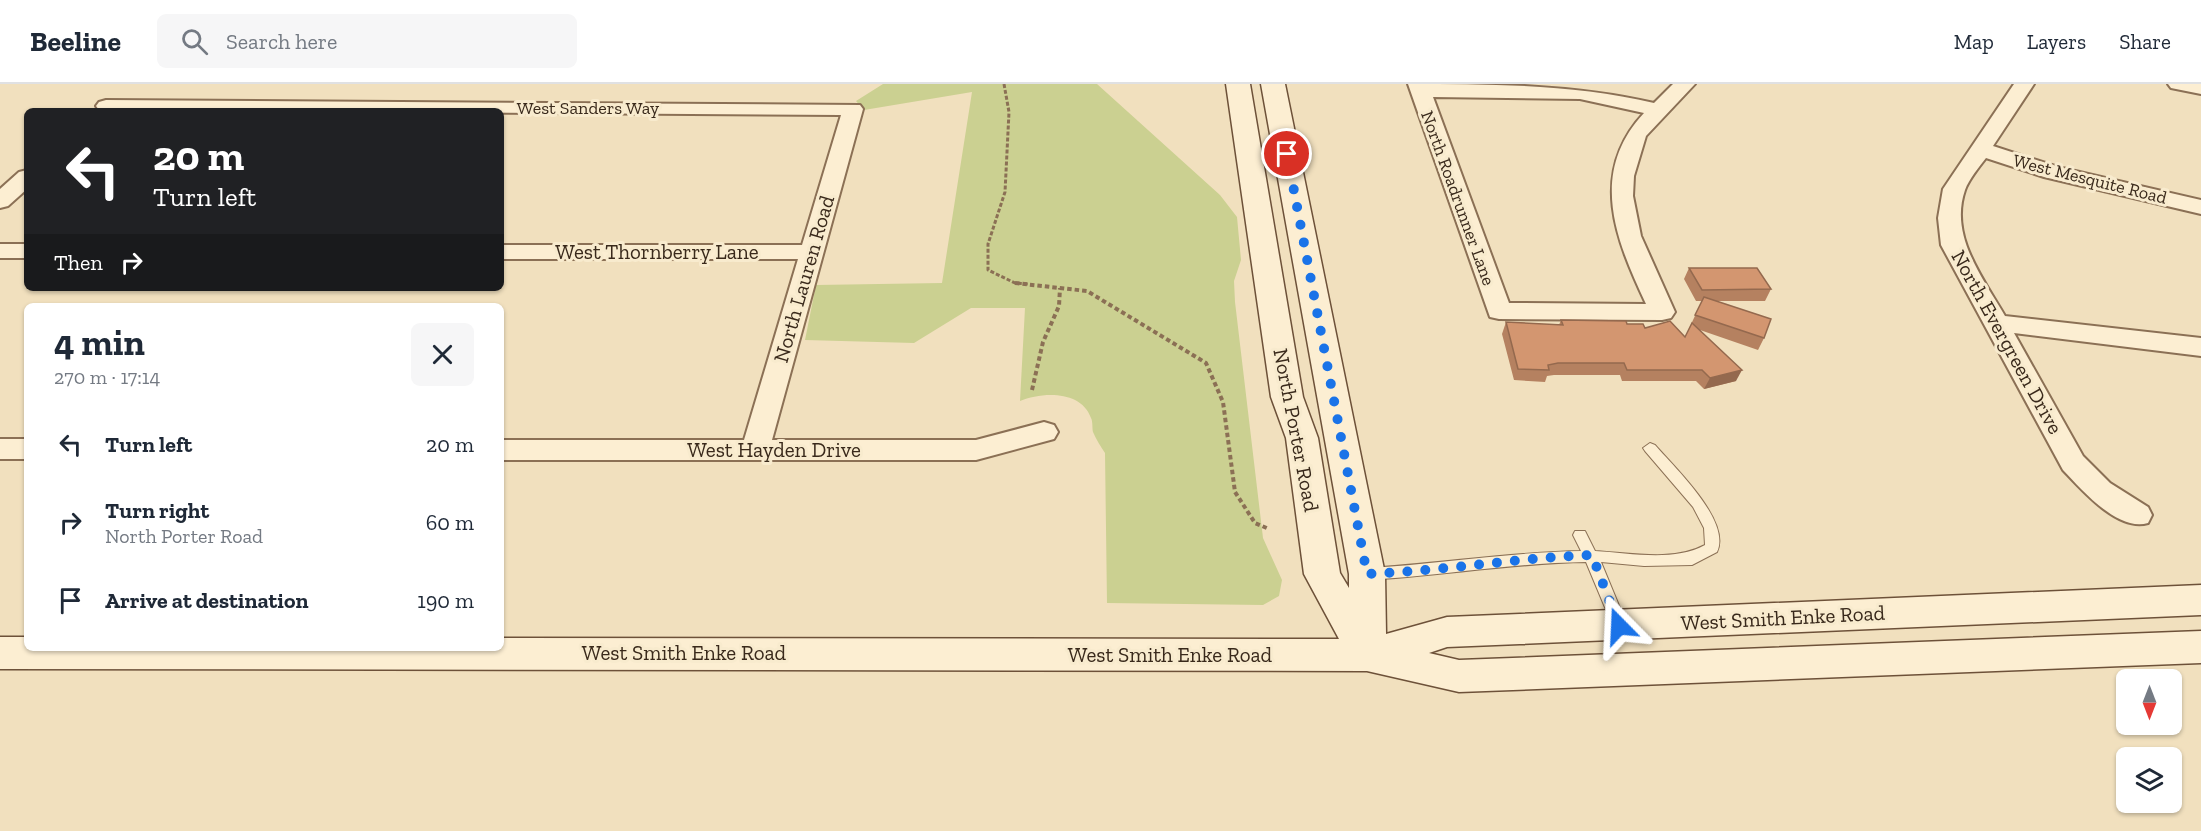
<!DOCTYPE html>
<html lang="en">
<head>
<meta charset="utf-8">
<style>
  :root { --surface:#fff; --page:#f6f6f7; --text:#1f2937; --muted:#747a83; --line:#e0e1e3 }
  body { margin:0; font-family:"Zilla Slab",serif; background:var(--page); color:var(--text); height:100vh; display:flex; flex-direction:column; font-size:22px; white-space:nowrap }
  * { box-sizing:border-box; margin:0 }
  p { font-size:20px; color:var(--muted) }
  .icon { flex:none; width:33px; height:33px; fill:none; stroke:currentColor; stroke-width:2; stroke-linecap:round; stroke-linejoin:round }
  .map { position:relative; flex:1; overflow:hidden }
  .sheet { position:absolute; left:24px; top:219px; width:480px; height:348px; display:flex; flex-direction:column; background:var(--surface); border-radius:9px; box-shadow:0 2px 4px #0004 }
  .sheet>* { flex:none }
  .top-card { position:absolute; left:24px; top:24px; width:480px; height:183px; border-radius:9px; box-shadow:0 2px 4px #0004; background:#202124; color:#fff; overflow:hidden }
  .needle { width:39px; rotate:180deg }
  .tools { position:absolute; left:2116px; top:585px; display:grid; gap:12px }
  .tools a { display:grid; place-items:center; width:66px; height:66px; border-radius:9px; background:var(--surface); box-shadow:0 2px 4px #0004; font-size:30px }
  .pin { position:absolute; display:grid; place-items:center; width:51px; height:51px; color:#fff; margin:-26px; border:3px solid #fff; border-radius:50%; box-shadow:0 2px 6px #0007 }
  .me { position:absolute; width:66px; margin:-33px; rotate:339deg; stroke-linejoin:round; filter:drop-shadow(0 0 4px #0008) }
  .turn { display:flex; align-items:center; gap:21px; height:126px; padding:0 30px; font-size:27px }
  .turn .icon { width:78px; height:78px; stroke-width:2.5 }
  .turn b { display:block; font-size:42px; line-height:51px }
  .then { display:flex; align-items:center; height:57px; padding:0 30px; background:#0003; gap:12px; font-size:22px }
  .round { display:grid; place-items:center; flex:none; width:63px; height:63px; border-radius:9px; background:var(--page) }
  .summary { display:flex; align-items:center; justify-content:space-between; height:102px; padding:0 30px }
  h1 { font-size:36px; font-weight:800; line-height:45px }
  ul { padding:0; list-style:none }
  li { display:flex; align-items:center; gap:18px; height:78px; padding:0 30px }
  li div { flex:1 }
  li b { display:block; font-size:22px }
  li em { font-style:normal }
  header { display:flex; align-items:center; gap:36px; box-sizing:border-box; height:84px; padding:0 30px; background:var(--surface); border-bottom:2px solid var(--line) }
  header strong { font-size:28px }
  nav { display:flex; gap:33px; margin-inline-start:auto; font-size:21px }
  .search { width:420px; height:54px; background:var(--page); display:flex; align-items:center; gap:15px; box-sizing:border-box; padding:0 21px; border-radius:9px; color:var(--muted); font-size:22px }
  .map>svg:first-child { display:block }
</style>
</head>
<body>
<header>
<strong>Beeline</strong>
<div class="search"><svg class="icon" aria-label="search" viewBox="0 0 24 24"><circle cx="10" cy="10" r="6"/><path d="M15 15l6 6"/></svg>Search here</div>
<nav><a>Map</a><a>Layers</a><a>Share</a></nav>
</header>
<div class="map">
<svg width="2201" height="747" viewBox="0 0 2201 747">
  <rect width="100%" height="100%" fill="#f1e0be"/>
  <!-- green -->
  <path fill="#cbd091" d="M883,0H1097L1220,111L1237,133L1241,176L1234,197L1235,218L1263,454L1282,496L1279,512L1263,521L1107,519L1105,369C1101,363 1096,355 1093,348C1092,344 1093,338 1091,334C1081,306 1042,308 1020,317L1025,224H971L914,259L805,256L816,201L942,199L972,8L864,26L856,17Z"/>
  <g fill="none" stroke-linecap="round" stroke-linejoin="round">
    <defs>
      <path id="lane" d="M1650,359L1655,361C1673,382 1732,437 1717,468L1692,481L1644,482L1601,478L1627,541L1624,545L1619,547L1614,545L1586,478C1513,479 1441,492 1368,496L1363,494L1361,490L1363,486L1368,484C1439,480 1510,468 1581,467L1573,451L1575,447H1585L1595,467C1630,469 1674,478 1705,461L1704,444L1693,423L1645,367L1643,364Z"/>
      <g id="street">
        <path d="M1408,0C1489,0 1574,0 1654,19L1673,0H1695L1646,52L1634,92L1633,112L1641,152L1675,228L1671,234L1662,236L1499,235L1490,233ZM1433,13L1580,15L1644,29C1588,89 1616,156 1646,220L1509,219Z"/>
        <path d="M2014,0H2034L1993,62L2058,83L2201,116V130L2044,93L1986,74C1979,83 1969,95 1965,106C1949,152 1983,194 2005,232L2201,254V272L2014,249L2083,372L2110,399L2148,423L2152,431L2148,439C2118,448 2082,406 2063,386L1941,161L1938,134L1943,105Z"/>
        <path d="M2168,0H2201V10L2171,4Z"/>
        <path d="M106,16L860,21L863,25L772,356H976L1044,338L1054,341L1058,348L1054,355L976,376H501V356H744L798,175H501V161H802L841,31L99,26L96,22L99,18Z"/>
        <path d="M27,86V105L8,122L0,124V105L19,88Z"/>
        <rect x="0" y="160" width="27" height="14"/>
        <rect x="0" y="355" width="27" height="20"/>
      </g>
      <path id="secondary" d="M1226,0H1250L1303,313L1318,354L1340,489L1349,504V490L1261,0H1285L1385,490L1386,550L1447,533L2201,501V531L1447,563L1429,569L1459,576L2201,547V579L1459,608L1367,587L0,585V553H27V564H501V554L1339,555L1304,490L1286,354L1271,313Z"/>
    </defs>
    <!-- lane casing -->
    <use href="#lane" stroke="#8b7055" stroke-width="2"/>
    <!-- street casing -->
    <use href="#street" stroke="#8b7055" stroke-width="4"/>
    <!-- secondary casing -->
    <use href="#secondary" stroke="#6d5139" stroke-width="3"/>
    <!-- path-far1 -->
    <path stroke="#8b7055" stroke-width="3" stroke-dasharray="4 2" stroke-linecap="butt" d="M1004,0L1009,28L1005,108L988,160V186L1015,199L1028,200"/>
    <!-- path -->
    <g stroke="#8b7055" stroke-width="4" stroke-dasharray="4.5 3" stroke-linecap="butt">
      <path d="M1015,199L1087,207L1206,279L1223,318L1235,408L1255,439L1269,445"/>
      <path d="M1032,306L1043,258L1059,222L1060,204"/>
    </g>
    <!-- lane -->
    <use href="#lane" fill="#fceed2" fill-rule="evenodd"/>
    <!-- street -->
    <use href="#street" fill="#fceed2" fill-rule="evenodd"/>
    <!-- secondary -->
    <use href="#secondary" fill="#fceed2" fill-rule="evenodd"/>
  </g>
  <!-- wall -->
  <path fill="#b58160" d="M1689,184L1771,205L1765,217H1715L1764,254L1758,266L1700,246L1736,297L1704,305L1696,297H1622L1620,291H1554L1547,292L1545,298L1514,296L1502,250L1506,238L1559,241L1561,236L1627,240L1685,253L1702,217H1696L1684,195Z"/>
  <!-- shaded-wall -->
  <path fill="#94694e" d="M1742,286L1736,297L1704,305L1710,294Z"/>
  <!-- building -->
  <g fill="#d39670" stroke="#94694e" stroke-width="1.5">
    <path d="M1689,184H1757L1771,205L1702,206Z"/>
    <path d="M1704,213L1771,235L1764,254L1695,231Z"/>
    <path d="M1561,236L1626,237L1627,240H1643L1645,244L1670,237L1685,253L1692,239L1742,286L1710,294L1702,286H1627L1624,279H1558L1548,281L1549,286L1518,285L1506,238L1563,241Z"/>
  </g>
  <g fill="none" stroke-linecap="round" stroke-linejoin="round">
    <!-- route -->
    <path stroke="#1a73e8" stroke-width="10" stroke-dasharray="0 18" d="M1287,70L1367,490C1443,487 1516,474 1592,471L1619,542"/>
  </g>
  <g text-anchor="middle" stroke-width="6" stroke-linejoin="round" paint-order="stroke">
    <!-- far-street labels -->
    <g font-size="18" fill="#39291b" stroke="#f8ebce">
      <text x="588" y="30">West Sanders Way</text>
      <text transform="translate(2090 95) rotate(14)" y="6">West Mesquite Road</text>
      <text transform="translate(1458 114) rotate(70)" y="6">North Roadrunner Lane</text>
    </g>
    <!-- street labels -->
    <g font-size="21" fill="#39291b" stroke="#f8ebce">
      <text x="657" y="175">West Thornberry Lane</text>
      <text transform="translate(804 195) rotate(-74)" y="7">North Lauren Road</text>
      <text transform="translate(2007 258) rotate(61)" y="7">North Evergreen Drive</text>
      <text transform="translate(1296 346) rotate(79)" y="7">North Porter Road</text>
      <text x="774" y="373">West Hayden Drive</text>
      <text transform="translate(1783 534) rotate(-3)" y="7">West Smith Enke Road</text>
      <text x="684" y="576">West Smith Enke Road</text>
      <text x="1170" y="578">West Smith Enke Road</text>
    </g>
  </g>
</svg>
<div class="tools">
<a><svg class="needle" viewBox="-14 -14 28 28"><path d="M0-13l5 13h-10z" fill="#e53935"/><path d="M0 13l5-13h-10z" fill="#747a83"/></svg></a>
<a><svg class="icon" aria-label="layers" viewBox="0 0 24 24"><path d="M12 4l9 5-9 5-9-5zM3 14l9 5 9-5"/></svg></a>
</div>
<div class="pin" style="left:1287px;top:70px;background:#d93025"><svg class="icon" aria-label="arrive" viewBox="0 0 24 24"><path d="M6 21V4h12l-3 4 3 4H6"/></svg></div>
<svg class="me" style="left:1619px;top:542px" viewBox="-20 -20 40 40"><path d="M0-17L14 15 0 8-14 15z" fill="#1a73e8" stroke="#fff" stroke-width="4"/></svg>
<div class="top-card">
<div class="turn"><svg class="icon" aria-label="left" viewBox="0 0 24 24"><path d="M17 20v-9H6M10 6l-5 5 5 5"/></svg><div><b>20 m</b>Turn left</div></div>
<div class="then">Then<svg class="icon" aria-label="right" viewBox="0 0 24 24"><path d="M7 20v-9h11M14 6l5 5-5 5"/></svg></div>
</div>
<section class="sheet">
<div class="summary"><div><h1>4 min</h1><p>270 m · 17:14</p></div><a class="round"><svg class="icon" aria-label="close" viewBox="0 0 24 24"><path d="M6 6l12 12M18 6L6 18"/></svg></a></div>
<ul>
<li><svg class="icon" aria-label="left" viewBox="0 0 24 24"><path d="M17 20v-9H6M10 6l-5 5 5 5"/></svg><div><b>Turn left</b></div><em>20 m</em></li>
<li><svg class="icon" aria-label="right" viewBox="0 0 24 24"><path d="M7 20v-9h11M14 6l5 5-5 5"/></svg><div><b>Turn right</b><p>North Porter Road</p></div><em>60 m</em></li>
<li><svg class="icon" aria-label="arrive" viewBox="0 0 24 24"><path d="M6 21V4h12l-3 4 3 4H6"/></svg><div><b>Arrive at destination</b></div><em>190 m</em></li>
</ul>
</section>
</div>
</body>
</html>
